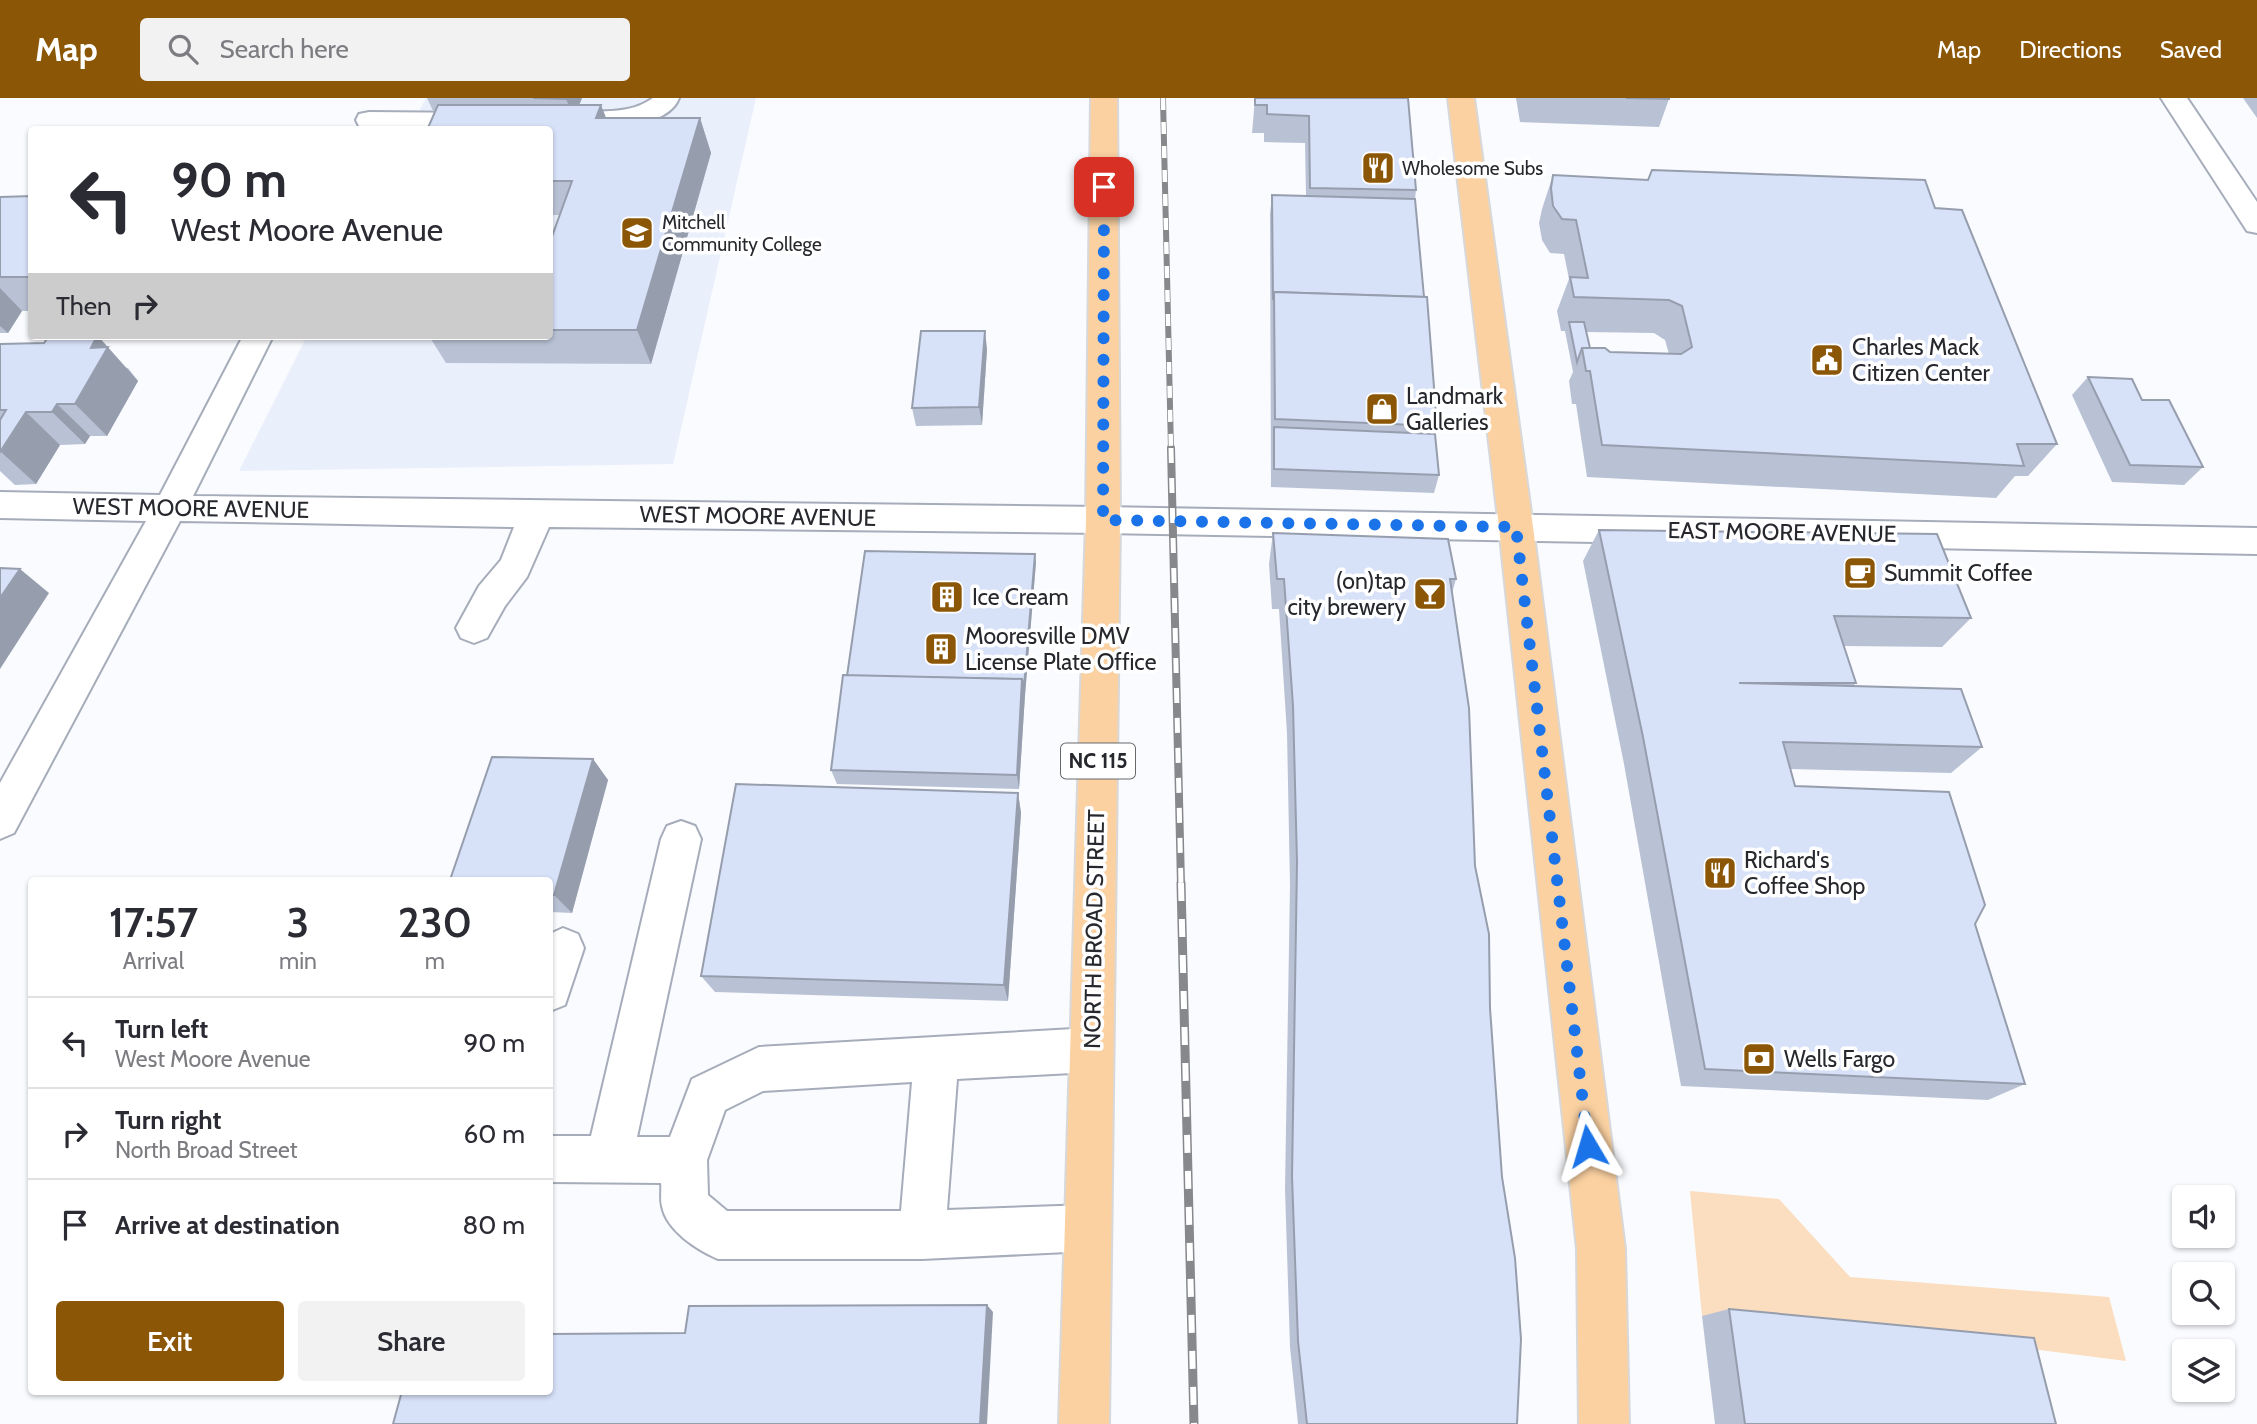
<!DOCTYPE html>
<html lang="en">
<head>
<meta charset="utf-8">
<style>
  :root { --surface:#fff; --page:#f2f2f3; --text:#2b2b33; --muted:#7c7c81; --line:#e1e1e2; --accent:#8c5607 }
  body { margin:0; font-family:Cabin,sans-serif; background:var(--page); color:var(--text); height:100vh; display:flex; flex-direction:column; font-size:26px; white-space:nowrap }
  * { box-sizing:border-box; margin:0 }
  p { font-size:23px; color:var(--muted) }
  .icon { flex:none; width:38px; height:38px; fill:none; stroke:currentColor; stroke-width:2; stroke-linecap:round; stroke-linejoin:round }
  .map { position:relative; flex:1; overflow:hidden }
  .panel { position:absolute; left:28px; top:779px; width:525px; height:518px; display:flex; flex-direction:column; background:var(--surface); border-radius:7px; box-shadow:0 2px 5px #0004 }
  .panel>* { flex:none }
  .banner { position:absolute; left:28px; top:28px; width:525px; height:214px; border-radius:7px; box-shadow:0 2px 5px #0004; background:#fff; color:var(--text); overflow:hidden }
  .fabs { position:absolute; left:2172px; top:1087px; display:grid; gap:14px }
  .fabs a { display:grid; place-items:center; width:63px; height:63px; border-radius:7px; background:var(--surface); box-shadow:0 2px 5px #0004; font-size:35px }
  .pin { position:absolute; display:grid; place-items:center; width:60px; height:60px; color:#fff; margin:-30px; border-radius:14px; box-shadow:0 4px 10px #0006 }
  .me { position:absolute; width:77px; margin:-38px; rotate:353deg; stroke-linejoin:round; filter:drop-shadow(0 0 5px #0008) }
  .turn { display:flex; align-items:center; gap:24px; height:147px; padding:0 28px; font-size:32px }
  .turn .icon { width:91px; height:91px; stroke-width:2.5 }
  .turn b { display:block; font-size:49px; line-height:60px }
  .then { display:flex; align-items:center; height:66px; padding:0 28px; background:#0003; gap:14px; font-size:26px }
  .eta { display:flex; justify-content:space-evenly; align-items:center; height:119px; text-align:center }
  .eta b { font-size:42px; font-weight:600; line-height:49px }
  .button { display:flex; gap:14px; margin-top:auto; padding:14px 28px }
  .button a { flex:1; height:80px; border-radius:7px; background:var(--accent); color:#fff; font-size:28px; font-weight:600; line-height:80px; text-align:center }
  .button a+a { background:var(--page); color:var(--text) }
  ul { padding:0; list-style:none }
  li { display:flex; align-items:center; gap:21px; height:91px; padding:0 28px; border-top:2px solid var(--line) }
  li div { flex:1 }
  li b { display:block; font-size:26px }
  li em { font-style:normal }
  header { display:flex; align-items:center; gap:42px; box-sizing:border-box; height:98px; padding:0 35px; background:var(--accent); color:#fff }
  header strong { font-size:33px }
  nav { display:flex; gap:38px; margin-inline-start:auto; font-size:24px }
  .search { width:490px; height:63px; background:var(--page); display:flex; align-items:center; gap:18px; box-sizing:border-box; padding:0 24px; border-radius:7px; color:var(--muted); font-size:26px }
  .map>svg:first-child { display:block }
</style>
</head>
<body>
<header>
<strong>Map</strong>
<div class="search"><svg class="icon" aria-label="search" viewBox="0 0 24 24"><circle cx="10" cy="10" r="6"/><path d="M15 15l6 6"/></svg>Search here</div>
<nav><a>Map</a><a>Directions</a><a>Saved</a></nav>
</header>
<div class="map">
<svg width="2257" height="1326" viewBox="0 0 2257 1326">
  <rect width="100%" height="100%" fill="#fafbfe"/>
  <!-- built -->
  <path fill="#eaeffc" d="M426,0H756L673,366L239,373L307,238H550V32L410,31Z"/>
  <!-- green -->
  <path fill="#fbddbf" d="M1690,1093L1779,1101L1850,1179L2109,1199L2126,1263L1992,1246L1702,1218Z"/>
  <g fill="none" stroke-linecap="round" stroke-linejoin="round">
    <defs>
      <g id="minor">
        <path d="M653,0H679C669,29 601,35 575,29L572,23L575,17C603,10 628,18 653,0Z"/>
        <path d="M2161,0H2187L2257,104V135L2247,133Z"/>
        <path d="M369,14L482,15L492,17L495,23L492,29L482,31L369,30L359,28L356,22L359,16Z"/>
        <path d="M243,238H273L193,398L1103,409L2257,430V456L1103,435L549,429L527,479L505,508L487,540L474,545L461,540L456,530L479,488L501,462L514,429L180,423L14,735L0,741V685L146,423L0,420V394L160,397Z"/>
        <path d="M681,723L695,728L701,741L637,1039H670L692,981L759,949L1091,930L1106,937L1113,952L1106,967L1091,974L957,981L947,1112L1088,1107L1105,1113L1111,1130L1105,1147L1088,1153L922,1161H718C697,1152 666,1132 662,1108C660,1101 662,1092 661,1085L550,1084V1038H591L661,741L667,728ZM912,984L901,1113H727L708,1097L707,1062L725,1012L763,993Z"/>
        <path d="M563,830L578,836L584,850L565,907L550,913V836Z"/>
      </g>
      <g id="major">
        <path d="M1091,0H1117L1120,422L1109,1326H1059L1086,422Z"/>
        <path d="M1448,0H1474L1533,429L1625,1151L1629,1326H1579L1577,1151L1499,429Z"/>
      </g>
    </defs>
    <!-- minor casing -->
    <use href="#minor" stroke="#a6acba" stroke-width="4"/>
    <!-- major casing -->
    <use href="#major" stroke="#d8d8d9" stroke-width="4"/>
    <!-- minor -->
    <use href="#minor" fill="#fff" fill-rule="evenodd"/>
    <!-- major -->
    <use href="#major" fill="#fbd1a1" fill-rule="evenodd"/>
    <defs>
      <path id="rail-far2" d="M1163,0L1171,352"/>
      <path id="rail-far1" d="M1171,350L1181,787"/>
      <path id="rail" d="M1181,785L1194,1326"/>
    </defs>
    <!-- rail-far2 casing -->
    <use href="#rail-far2" stroke="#86888c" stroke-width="6"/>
    <!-- rail-far1 casing -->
    <use href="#rail-far1" stroke="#86888c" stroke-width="8"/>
    <!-- rail casing -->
    <use href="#rail" stroke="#86888c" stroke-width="9"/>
    <!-- rail-far2 -->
    <use href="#rail-far2" stroke="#fff" stroke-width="4.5" stroke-dasharray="12" stroke-linecap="butt"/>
    <!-- rail-far1 -->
    <use href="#rail-far1" stroke="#fff" stroke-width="5" stroke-dasharray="15" stroke-linecap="butt"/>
    <!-- rail -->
    <use href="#rail" stroke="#fff" stroke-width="6" stroke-dasharray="18" stroke-linecap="butt"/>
  </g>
  <!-- wall -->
  <g fill="#b9c2d5" fill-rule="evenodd">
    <path d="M427,0H582L579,7L607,20H700L711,55L651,266L446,265L429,238H550V144L559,117H550V32L434,15Z"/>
    <path d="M1255,0H1408L1416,92L1415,101L1437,328L1435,336L1439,377L1434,395L1271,389L1270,116L1272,97L1306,98L1305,45L1264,44V35H1252Z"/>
    <path d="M1516,0H1669V1L1659,29L1520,24Z"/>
    <path d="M2243,0H2257V20Z"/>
    <path d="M1652,72L1935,110L2057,346L2028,378H2015L1996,400L1587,379L1576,306H1572L1569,283L1573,274L1565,233H1561L1557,213L1569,181L1564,156L1550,155L1542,142L1539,125L1542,111L1553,77L1648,82ZM1586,234L1654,235L1665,242L1669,256L1610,254L1590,250Z"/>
    <path d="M32,98V213H22L8,235H0V99Z"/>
    <path d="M0,246L128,270L138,283L107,338H90L85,346L60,347L36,386L15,387L0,373Z"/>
    <path d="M987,251L982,327L916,328L912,310Z"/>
    <path d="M2088,279L2142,302L2203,369L2184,387L2112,384L2072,297Z"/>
    <path d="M1599,432L1971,520L1942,549L1844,548L1856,585L1853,588L1982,649L1951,675L1790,671L1795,688L1975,826L2025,986L1988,1002L1681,988L1624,666L1583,463Z"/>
    <path d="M1273,435L1456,481L1452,495L1475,768L1490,910L1517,1326H1298L1290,1249L1285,1091L1290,787L1287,635L1279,511H1272L1269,466Z"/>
    <path d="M1036,464L1025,597L1019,691L837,686L831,672L847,578Z"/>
    <path d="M593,661L608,682L572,815L550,814V782Z"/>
    <path d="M1018,695L1021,715L1008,903L715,894L701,878Z"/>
    <path d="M1729,1211L2056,1326H1715L1702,1218Z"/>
  </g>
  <!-- shaded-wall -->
  <g fill="#969eae">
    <path d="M567,0H582L574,20L566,1Z"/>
    <path d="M601,7L615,42L596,20Z"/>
    <path d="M700,20L711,55L651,266L637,232Z"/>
    <path d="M0,190L22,213L8,235L0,228Z"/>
    <path d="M985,233L987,251L982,327L979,309Z"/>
    <path d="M97,238H98L138,283L107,338L75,306L91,250Z"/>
    <path d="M57,306L90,338L85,346L52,314Z"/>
    <path d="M26,314L60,347L36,386L1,354Z"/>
    <path d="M1035,456L1036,464L1025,597L1019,691L1017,677L1022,581Z"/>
    <path d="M20,471L49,495L0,571V500Z"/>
    <path d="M593,661L608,682L572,815L554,797Z"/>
    <path d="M1018,695L1021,715L1008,903L1004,887Z"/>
    <path d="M987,1207L993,1214L987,1326H980Z"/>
  </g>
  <!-- building -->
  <g fill="#d7e1f8" stroke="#969eae" stroke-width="2">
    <path d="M533,0H567L566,1Z"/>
    <path d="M1255,0H1408L1416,92L1310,90L1309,18L1267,16V7H1255Z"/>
    <path d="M1626,0H1669V1Z"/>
    <path d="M438,7H601L596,20H700L637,232H550V144L572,83H550V32H427Z"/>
    <path d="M1652,72L1925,82L1935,110L1962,112L2057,346H2017L2024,368L1602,347L1590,273H1586L1582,250H1605L1610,254L1681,256L1692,249L1682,208L1669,202L1574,199L1570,179L1588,180L1576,122L1562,121L1553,108L1551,90L1553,77L1648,82Z"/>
    <path d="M1272,97L1415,101L1424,199L1274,194L1273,202Z"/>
    <path d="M32,98V179H0V99Z"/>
    <path d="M1274,194L1427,199L1437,328L1275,321Z"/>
    <path d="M1569,224H1584L1590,250H1582L1577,264Z"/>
    <path d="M921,233H985L979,309L912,310Z"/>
    <path d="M49,238H97L91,250L108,249L75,306H57L52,314H26L0,354V322L6,312H0V246L44,245Z"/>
    <path d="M2088,279L2132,281L2142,302H2169L2203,369L2130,367Z"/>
    <path d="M1274,329L1435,336L1439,377L1274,371Z"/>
    <path d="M1599,432L1937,436L1971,520L1834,518L1856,585H1739L1961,591L1982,649L1783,644L1795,688L1949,694L1985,807L1975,826L2025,986L1705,971L1643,639Z"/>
    <path d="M1273,435L1448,441L1456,481H1450L1469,610L1475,768L1489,836L1490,910L1502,1079L1515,1160L1521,1241L1517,1326H1307L1298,1243L1292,1079L1297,764L1293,608L1284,481H1277Z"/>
    <path d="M865,453L1035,456L1024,589L1022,581L847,578Z"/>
    <path d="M0,470L20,471L0,500Z"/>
    <path d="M843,577L1022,581L1017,677L831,672Z"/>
    <path d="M492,659L593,661L554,797H550V782H450Z"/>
    <path d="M736,686L1018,695L1004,887L701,878Z"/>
    <path d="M987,1207L980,1326H393L402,1293H550V1236L685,1235L689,1208Z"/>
    <path d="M1729,1211L2034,1240L2056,1326H1745Z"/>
  </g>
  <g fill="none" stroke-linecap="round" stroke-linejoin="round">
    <!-- route -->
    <path stroke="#1a73e8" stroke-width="12" stroke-dasharray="0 21.6" d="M1104,89L1103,422L1516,429L1588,1048"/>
  </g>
  <!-- icons -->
  <defs>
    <symbol id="restaurant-square" viewBox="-11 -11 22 22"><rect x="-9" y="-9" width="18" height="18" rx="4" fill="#8c5607" stroke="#fff"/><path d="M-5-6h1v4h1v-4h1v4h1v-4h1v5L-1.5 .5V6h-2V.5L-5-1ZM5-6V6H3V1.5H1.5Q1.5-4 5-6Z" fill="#fff"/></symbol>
    <symbol id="university-square" viewBox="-11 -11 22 22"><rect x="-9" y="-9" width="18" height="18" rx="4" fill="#8c5607" stroke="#fff"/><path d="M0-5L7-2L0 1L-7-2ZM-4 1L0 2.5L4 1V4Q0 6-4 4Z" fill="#fff"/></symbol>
    <symbol id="civic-square" viewBox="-11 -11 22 22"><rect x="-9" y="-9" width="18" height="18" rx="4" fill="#8c5607" stroke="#fff"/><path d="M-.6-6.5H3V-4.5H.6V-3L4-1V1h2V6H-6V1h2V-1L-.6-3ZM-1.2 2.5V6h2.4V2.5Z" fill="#fff"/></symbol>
    <symbol id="shop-square" viewBox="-11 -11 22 22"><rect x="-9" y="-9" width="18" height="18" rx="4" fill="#8c5607" stroke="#fff"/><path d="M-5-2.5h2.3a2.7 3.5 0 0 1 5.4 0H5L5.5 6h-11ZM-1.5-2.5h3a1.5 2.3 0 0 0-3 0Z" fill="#fff"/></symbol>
    <symbol id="cafe-square" viewBox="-11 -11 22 22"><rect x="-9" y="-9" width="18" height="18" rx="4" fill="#8c5607" stroke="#fff"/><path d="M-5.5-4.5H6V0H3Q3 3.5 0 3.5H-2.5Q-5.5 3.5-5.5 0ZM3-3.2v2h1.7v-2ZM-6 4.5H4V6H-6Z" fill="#fff"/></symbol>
    <symbol id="bar-square" viewBox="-11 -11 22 22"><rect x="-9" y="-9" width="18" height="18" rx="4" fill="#8c5607" stroke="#fff"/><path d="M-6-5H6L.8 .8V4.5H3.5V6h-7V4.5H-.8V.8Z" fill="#fff"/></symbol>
    <symbol id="building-square" viewBox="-11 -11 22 22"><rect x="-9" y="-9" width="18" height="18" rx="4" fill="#8c5607" stroke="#fff"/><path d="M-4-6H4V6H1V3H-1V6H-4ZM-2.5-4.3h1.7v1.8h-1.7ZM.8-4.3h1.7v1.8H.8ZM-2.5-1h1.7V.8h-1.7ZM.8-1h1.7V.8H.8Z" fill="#fff"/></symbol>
    <symbol id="bank-square" viewBox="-11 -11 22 22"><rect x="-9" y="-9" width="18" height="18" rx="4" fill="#8c5607" stroke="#fff"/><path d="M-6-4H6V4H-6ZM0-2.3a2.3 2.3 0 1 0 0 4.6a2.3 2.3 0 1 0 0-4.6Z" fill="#fff"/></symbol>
  </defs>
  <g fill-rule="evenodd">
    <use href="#restaurant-square" x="1359" y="51" width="38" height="38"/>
    <use href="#university-square" x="618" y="116" width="38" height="38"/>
    <use href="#civic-square" x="1808" y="243" width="38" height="38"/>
    <use href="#shop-square" x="1363" y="292" width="38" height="38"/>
    <use href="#cafe-square" x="1841" y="456" width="38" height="38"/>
    <use href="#bar-square" x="1411" y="477" width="38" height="38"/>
    <use href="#building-square" x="928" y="480" width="38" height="38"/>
    <use href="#building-square" x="922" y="532" width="38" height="38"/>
    <use href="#restaurant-square" x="1701" y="756" width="38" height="38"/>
    <use href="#bank-square" x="1740" y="942" width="38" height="38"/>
  </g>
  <g text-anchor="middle" stroke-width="7" stroke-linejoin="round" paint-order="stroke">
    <!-- far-poi labels -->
    <g font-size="19" fill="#26282d" stroke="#fff" text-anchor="start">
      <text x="1402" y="77">Wholesome Subs</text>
      <text x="662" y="131">Mitchell<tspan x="662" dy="22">Community College</tspan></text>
    </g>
    <!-- shield labels -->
    <rect fill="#fff" stroke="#67686c" stroke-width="2" x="1061" y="645.5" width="74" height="35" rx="5"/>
    <g font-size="21" font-weight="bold" fill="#26282d">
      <text x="1098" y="670">NC 115</text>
    </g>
    <!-- poi labels -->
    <g font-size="23" fill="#26282d" stroke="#fff" text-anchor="start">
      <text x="1852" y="257">Charles Mack<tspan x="1852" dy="26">Citizen Center</tspan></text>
      <text x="1406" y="306">Landmark<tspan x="1406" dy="26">Galleries</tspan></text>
      <text x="1884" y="483">Summit Coffee</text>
      <text x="1406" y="491" text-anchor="end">(on)tap<tspan x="1406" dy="26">city brewery</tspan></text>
      <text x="972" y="507">Ice Cream</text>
      <text x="965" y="546">Mooresville DMV<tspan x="965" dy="26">License Plate Office</tspan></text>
      <text x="1744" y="770">Richard's<tspan x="1744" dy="26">Coffee Shop</tspan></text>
      <text x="1784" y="969">Wells Fargo</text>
    </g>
    <!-- street labels -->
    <g font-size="23" fill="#26282d" stroke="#fff">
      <text transform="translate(191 410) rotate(1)" y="8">WEST MOORE AVENUE</text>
      <text transform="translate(758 418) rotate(1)" y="8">WEST MOORE AVENUE</text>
      <text transform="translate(1782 434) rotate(1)" y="8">EAST MOORE AVENUE</text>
      <text transform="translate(1094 831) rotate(-89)" y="8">NORTH BROAD STREET</text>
    </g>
  </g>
</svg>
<div class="fabs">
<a><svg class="icon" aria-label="sound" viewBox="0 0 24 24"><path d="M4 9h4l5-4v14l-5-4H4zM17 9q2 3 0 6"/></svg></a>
<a><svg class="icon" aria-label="search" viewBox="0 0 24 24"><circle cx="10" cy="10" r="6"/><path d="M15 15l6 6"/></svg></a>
<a><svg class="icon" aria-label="layers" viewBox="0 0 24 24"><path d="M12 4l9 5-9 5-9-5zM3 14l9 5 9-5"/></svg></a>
</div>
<div class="pin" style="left:1104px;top:89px;background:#d93025"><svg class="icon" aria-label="arrive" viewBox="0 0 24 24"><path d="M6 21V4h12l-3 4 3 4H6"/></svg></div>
<svg class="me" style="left:1588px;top:1048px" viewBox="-20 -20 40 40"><path d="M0-17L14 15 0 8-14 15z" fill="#1a73e8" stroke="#fff" stroke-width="4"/></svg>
<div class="banner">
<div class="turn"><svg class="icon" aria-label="left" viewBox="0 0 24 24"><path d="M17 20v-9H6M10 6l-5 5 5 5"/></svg><div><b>90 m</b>West Moore Avenue</div></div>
<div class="then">Then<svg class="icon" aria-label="right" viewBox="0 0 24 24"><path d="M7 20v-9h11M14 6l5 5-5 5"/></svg></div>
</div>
<section class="panel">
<div class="eta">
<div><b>17:57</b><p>Arrival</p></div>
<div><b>3</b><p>min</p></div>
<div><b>230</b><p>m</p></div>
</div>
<ul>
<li><svg class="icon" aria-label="left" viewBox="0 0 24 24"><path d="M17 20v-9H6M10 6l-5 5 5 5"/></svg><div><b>Turn left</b><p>West Moore Avenue</p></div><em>90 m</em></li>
<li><svg class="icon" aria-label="right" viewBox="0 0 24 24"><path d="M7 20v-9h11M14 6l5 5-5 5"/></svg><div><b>Turn right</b><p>North Broad Street</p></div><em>60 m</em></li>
<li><svg class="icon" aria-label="arrive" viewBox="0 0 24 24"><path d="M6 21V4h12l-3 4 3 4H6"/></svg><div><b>Arrive at destination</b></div><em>80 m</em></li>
</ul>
<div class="button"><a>Exit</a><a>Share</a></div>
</section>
</div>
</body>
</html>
